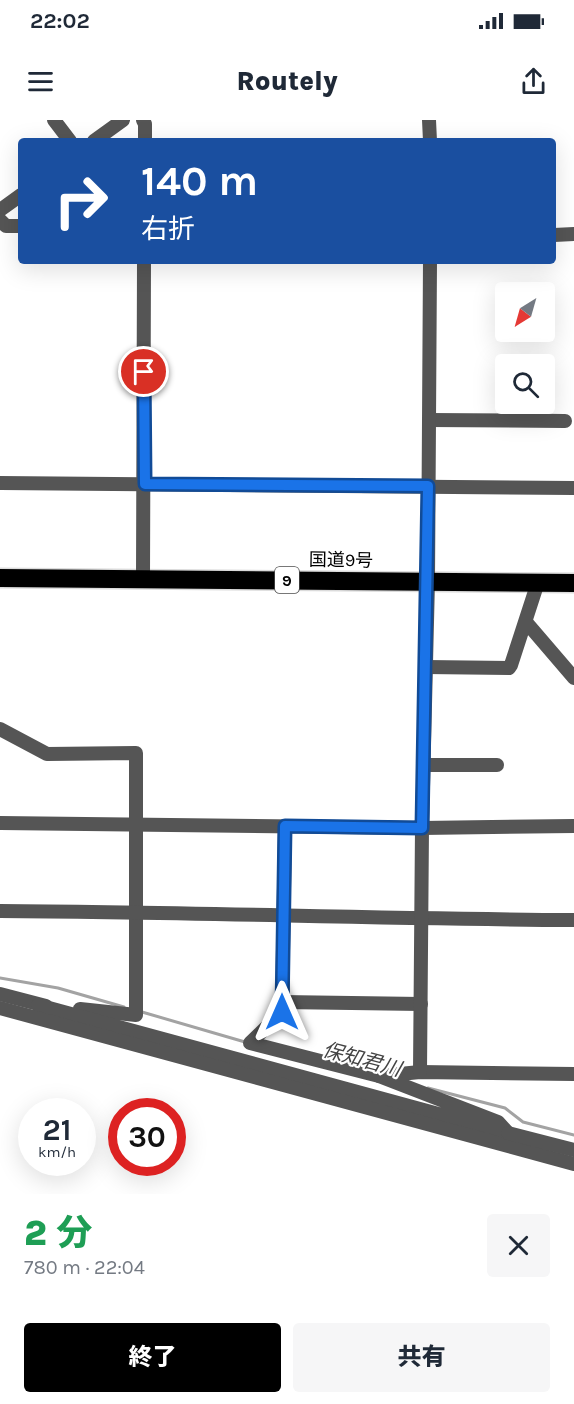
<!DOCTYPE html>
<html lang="ja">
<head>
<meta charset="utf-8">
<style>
  :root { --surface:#fff; --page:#f6f6f7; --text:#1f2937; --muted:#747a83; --accent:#000 }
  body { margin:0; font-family:Karla,"Noto Sans JP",sans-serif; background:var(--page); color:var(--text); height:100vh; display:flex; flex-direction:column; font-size:22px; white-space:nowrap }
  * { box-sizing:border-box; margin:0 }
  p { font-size:20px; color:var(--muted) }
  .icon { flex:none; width:33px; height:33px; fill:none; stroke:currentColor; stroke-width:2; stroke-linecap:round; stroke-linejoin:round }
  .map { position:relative; height:1074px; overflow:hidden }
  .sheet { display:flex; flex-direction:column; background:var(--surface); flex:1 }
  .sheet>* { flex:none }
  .guide { position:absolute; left:18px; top:18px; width:538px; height:126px; border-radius:6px; box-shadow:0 6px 24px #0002; background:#1a4fa0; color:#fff; overflow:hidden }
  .needle { width:39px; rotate:217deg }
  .fabs { position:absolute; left:495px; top:162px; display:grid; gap:12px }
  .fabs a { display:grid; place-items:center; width:60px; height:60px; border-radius:6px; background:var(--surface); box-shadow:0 6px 24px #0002; font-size:30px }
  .speed { position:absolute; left:18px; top:978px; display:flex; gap:12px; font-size:30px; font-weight:700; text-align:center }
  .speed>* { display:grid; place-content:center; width:78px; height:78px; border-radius:50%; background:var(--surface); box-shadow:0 6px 24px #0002; line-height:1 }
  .speed small { font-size:15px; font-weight:400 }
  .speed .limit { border:9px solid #d22; background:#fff; color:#111 }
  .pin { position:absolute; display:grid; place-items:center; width:51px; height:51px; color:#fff; margin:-26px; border:3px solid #fff; border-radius:50%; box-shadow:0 2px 6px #0007 }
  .me { position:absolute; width:66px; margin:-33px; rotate:0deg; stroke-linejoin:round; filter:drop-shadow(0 0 4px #0008) }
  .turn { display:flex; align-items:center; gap:21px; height:126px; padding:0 24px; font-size:27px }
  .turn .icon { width:78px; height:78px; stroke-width:2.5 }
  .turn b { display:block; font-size:42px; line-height:51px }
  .round { display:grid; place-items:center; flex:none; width:63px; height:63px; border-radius:6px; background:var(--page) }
  .headline { display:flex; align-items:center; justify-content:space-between; height:102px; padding:0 24px }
  h1 { font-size:36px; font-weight:800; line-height:45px; color:#1e9e55 }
  .button { display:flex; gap:12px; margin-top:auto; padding:12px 24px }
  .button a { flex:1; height:69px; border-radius:6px; background:var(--accent); color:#fff; font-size:24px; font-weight:800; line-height:69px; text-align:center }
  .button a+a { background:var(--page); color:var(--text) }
  .status { display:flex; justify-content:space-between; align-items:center; height:42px; padding:0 30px; background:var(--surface); direction:ltr }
  .status svg { height:16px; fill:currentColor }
  header { display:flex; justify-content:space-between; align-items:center; height:78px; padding:0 24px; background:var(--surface); font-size:27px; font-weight:800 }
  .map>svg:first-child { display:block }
</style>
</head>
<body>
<div class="status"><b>22:02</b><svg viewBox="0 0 49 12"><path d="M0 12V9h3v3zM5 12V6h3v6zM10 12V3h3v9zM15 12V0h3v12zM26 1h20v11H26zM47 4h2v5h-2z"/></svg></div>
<header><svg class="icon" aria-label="menu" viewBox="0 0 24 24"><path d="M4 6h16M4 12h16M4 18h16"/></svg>Routely<svg class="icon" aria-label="share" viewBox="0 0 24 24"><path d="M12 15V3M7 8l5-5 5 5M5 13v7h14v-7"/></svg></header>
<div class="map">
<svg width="574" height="1074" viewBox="0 0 574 1074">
  <rect width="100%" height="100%" fill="#fff"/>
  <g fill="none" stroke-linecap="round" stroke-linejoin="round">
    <!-- stream -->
    <g stroke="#a3a3a3" stroke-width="3">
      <path d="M0,858L58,868L124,887"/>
      <path d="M142,892L245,922"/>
      <path d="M428,968L505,988L523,1002L574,1015"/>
    </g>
    <defs>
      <path id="highway" d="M0,458L574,463"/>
    </defs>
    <!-- highway casing -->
    <use href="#highway" stroke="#dbdbdb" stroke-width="21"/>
    <!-- minor -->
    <g stroke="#555" stroke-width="14">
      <path d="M54,0L70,21"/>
      <path d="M143,0L145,4V21"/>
      <path d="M429,0L430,21"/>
      <path d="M94,21L123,0"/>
      <path d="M0,90L21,75"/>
      <path d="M0,100L6,106H21"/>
      <path d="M554,115L574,114"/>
      <path d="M429,300L565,301"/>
      <path d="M0,363L574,368"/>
      <path d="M143,459L144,141"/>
      <path d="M526,502L574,558"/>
      <path d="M426,547L509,548L511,545L538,462"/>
      <path d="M0,609L47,634L136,633V895L80,889"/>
      <path d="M424,645H497"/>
      <path d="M0,703L422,708L574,706"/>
      <path d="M285,706L282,892L250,923L379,956L420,952L574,954"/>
      <path d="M0,791C191,792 383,799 574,800"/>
      <path d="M0,874L46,886"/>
      <path d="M282,882L421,884"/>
      <path d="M38,885L508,1013L498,1002L379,956"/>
      <path d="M0,888L574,1044"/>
      <path d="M420,952L422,708L428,461L430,141"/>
      <path d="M508,1013L574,1030"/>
    </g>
    <!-- highway -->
    <use href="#highway" stroke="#000" stroke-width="18"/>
  </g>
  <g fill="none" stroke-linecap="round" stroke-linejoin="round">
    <defs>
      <path id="route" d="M144,252L145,364L428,366L422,708L285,706L282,892"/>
    </defs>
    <!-- route casing -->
    <use href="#route" stroke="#114b97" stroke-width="15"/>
    <!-- route -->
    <use href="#route" stroke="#1a73e8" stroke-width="10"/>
  </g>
  <g text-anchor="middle" stroke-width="4.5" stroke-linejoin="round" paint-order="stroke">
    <!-- shield labels -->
    <rect fill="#fff" stroke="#4c4c4c" stroke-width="1.5" x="275" y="447" width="24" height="26" rx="4.5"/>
    <g font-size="16" font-weight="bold" fill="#000">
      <text x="287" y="466">9</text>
    </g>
    <!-- street labels -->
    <g font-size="18" fill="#000" stroke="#fff">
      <text transform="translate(341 440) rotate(1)" y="6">国道9号</text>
    </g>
    <!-- water labels -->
    <g font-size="20" font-style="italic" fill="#444" stroke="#fff">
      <text transform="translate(362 939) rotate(15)" y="7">保知君川</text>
    </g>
  </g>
</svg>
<div class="fabs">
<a><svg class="needle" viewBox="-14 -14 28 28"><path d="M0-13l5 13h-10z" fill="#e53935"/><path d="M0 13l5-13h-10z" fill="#747a83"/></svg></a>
<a><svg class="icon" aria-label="search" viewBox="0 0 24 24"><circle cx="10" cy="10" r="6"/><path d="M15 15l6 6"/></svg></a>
</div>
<div class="speed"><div>21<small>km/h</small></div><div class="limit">30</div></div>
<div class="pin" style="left:144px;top:252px;background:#d93025"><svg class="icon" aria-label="arrive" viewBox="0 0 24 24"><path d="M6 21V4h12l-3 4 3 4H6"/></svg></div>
<svg class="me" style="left:282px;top:892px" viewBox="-20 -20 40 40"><path d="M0-17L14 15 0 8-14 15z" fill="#1a73e8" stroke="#fff" stroke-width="4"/></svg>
<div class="guide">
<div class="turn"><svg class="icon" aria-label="right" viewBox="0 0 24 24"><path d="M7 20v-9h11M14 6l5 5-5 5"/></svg><div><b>140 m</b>右折</div></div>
</div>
</div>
<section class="sheet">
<div class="headline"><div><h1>2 分</h1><p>780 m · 22:04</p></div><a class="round"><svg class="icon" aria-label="close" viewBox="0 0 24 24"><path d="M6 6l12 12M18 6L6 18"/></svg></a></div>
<div class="button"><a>終了</a><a>共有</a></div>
</section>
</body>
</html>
